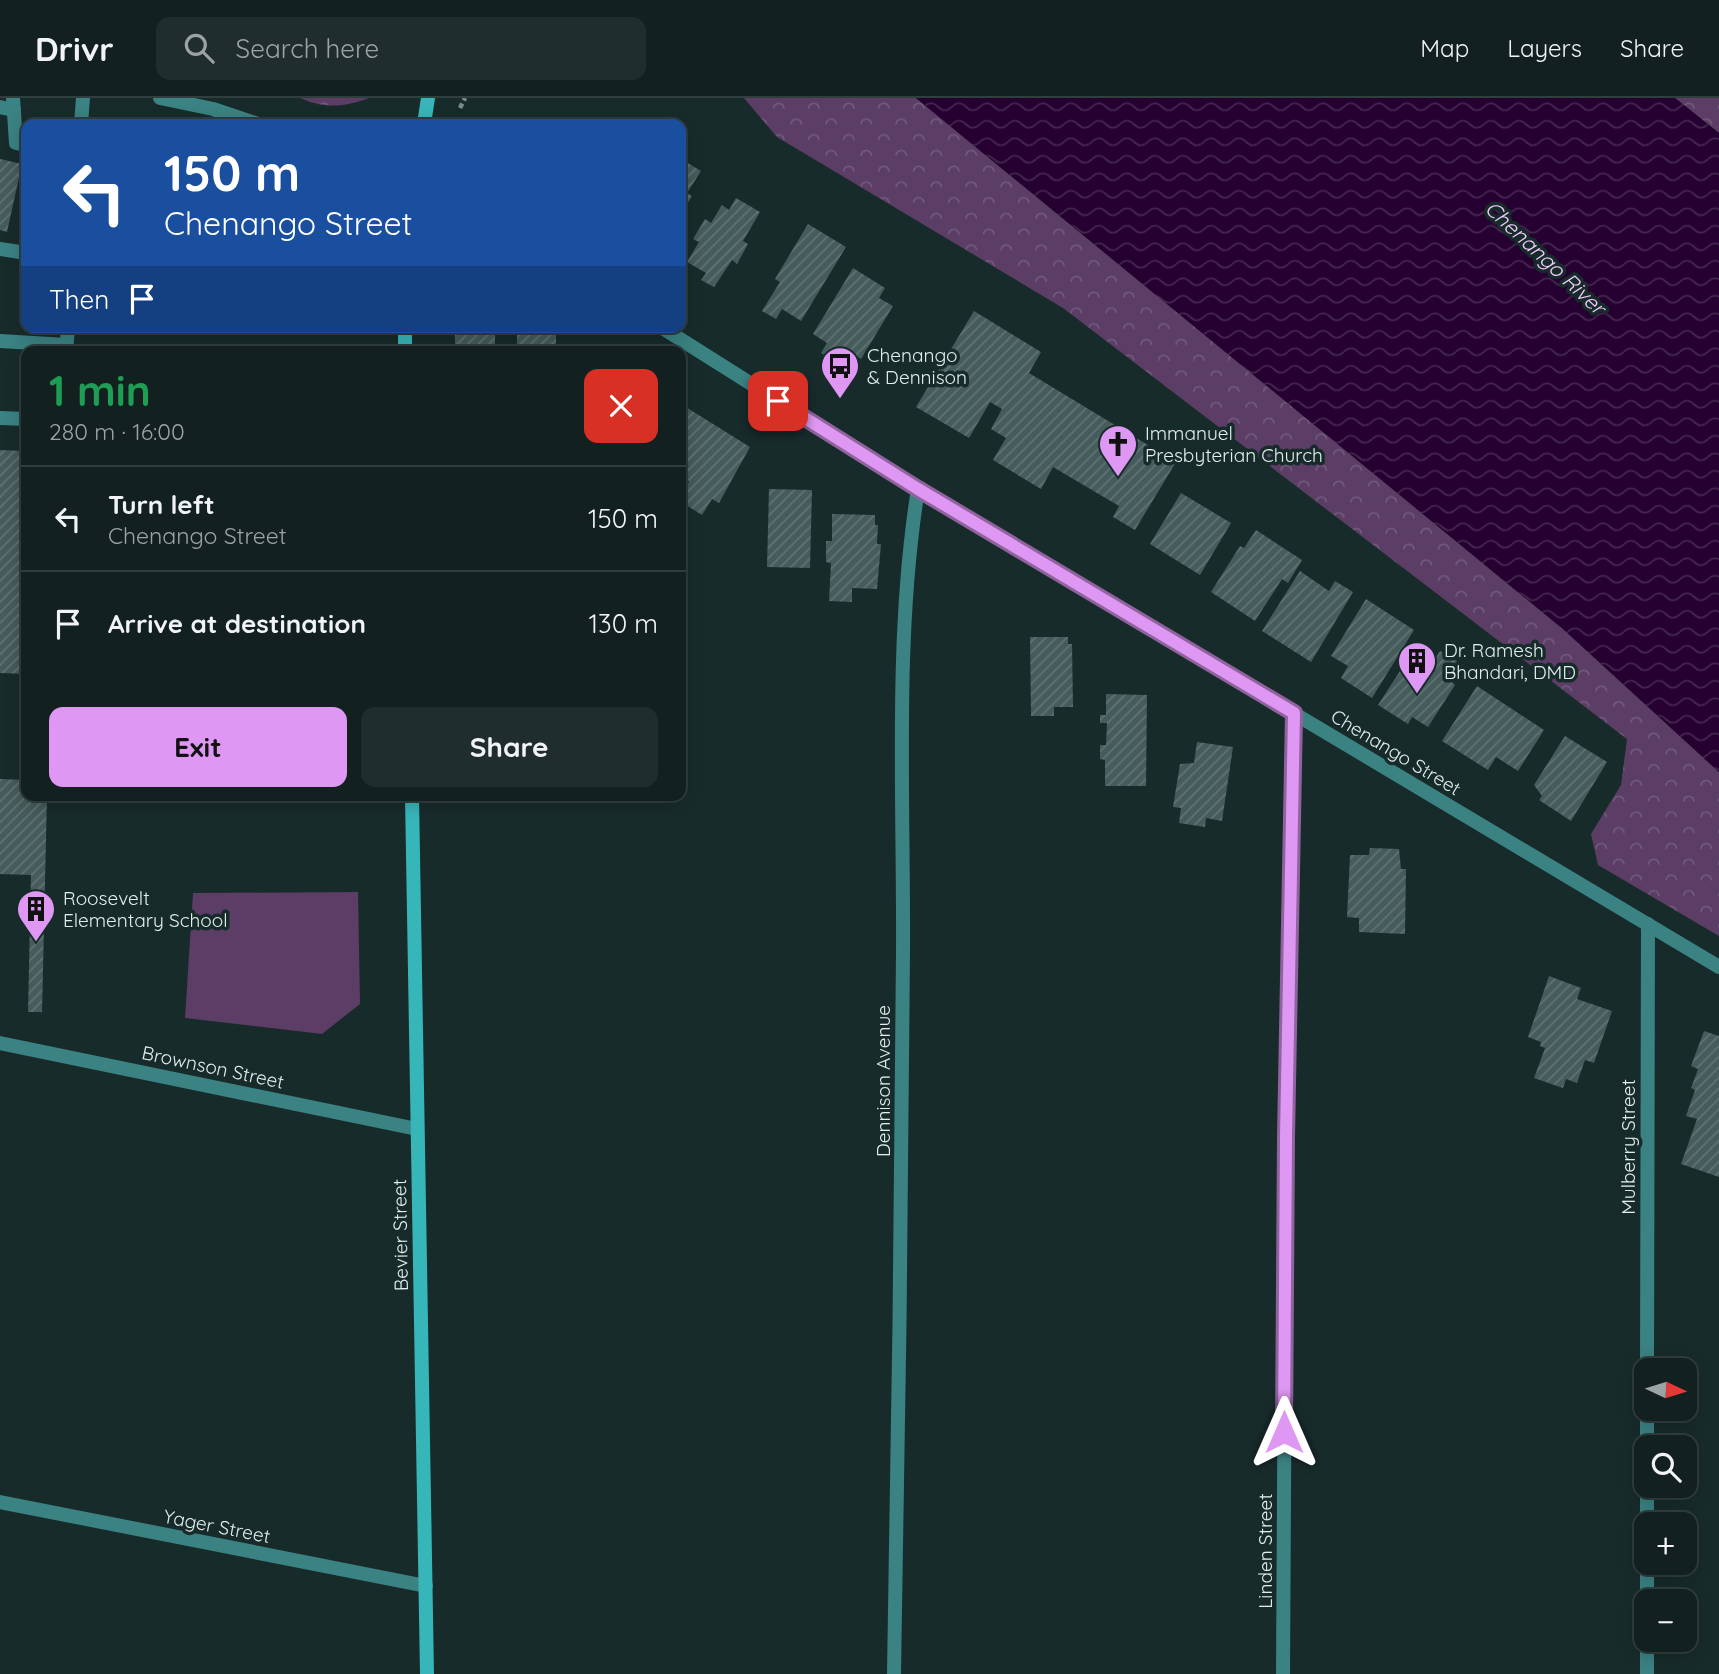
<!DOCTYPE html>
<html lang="en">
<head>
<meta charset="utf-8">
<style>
  :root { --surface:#122020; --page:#1f2d2d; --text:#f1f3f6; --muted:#9ca3a5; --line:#313e3e; --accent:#de98f3 }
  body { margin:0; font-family:Quicksand,sans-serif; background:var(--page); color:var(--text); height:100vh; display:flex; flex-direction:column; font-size:26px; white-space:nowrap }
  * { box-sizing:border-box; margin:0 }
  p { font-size:23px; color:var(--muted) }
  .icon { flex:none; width:38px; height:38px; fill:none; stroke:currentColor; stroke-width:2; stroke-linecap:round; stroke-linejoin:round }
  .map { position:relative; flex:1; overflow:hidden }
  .side { position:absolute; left:21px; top:248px; width:665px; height:455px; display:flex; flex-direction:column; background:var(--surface); border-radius:14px; box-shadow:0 4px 18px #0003,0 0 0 2px var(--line) }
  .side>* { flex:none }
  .top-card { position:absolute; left:21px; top:21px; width:665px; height:214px; border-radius:14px; box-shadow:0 4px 18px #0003,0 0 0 2px var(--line); background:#1a4fa0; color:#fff; overflow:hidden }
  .needle { width:46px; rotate:94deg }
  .tools { position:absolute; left:1634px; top:1260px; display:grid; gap:14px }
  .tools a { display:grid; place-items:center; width:63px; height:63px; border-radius:14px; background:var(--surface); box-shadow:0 4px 18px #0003,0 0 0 2px var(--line); font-size:35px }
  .pin { position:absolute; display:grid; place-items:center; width:60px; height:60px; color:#fff; margin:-30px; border-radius:14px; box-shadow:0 4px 10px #0006 }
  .me { position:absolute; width:77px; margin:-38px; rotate:0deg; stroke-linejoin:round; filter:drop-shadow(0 0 5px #0008) }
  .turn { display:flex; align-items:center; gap:24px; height:147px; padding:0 28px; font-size:32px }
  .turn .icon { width:91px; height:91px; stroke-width:2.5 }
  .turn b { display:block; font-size:49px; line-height:60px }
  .then { display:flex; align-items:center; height:66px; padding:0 28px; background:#0003; gap:14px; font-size:26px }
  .round { display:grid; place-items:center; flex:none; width:74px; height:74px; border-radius:14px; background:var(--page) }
  .head { display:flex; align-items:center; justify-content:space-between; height:119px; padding:0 28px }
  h1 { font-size:42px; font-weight:700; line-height:52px; color:#1e9e55 }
  .action { display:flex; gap:14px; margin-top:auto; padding:14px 28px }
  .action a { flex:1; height:80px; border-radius:14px; background:var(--accent); color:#111; font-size:28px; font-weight:700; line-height:80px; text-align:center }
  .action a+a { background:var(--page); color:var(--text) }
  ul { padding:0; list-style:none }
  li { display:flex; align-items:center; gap:21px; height:105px; padding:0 28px; border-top:2px solid var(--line) }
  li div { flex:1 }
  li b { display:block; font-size:26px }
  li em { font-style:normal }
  header { display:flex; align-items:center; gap:42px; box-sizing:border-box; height:98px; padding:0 35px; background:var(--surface); border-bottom:2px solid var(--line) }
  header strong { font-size:33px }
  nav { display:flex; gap:38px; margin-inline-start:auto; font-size:24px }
  .search { width:490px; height:63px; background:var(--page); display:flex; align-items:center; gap:18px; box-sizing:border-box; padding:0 24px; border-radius:14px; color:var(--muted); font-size:26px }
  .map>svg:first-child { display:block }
</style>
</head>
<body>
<header>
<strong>Drivr</strong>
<div class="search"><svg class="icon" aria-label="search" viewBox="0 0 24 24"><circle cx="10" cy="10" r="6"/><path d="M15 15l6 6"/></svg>Search here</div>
<nav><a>Map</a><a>Layers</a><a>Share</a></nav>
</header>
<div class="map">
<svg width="1719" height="1576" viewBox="0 0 1719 1576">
  <defs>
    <pattern id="forest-crowns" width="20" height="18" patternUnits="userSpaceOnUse" patternTransform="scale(1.75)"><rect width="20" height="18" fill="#5b3d65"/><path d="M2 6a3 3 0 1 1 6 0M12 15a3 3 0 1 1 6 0" fill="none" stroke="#72597b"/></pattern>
    <pattern id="water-waves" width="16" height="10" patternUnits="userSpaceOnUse" patternTransform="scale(1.75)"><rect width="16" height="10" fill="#250030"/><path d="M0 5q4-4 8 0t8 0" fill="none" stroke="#44264e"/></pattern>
    <pattern id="building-hatch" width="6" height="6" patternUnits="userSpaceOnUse" patternTransform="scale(1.75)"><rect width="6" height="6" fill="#465b5b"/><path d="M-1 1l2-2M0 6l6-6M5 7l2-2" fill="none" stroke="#607373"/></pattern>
  </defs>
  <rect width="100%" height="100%" fill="#182b2b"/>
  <!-- forest -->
  <g fill="url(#forest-crowns)">
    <path d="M300,0H369C344,9 325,11 300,0Z"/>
    <path d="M744,0H916L1563,531L1719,674V838L1598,767L1591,736L1621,687L1627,641L1063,210L777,39Z"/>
    <path d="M1675,0H1719V35Z"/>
  </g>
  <!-- pitch -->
  <path fill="#5b3d65" d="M358,794L360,906L322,936L185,920L193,795Z"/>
  <!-- water -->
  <path fill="url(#water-waves)" d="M916,0H1675L1719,35V674L1563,531Z"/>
  <!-- building -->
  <g fill="url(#building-hatch)">
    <path d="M0,61L22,66L7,134L0,132Z"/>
    <path d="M681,61L701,73L687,95L692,98L681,116Z"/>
    <path d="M736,100L760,114L743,143L748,146L737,166L732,162L714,189L701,182L706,175L687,164L699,144L693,141L705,121L711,125L722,107L729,112Z"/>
    <path d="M808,126L846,149L801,223L782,211L776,221L762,213L780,184L775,181Z"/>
    <path d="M853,170L885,190L879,200L893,208L861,261L858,259L849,273L821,255L827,245L813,236Z"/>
    <path d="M974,213L1041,254L1029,275L1176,364L1135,432L1113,419L1119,408L1053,369L1041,391L993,362L1006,340L991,331L1002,311L990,304L969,340L916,309Z"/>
    <rect x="455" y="229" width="40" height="25"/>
    <path d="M528,229L556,231V254H517V231Z"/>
    <path d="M681,306L750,349L719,405L712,401L702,417L681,404L689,383L681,378Z"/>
    <path d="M0,352L26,353V576L0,575Z"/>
    <path d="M769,391L812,392L810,470L767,469Z"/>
    <path d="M1181,395L1231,425L1200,477L1150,446Z"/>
    <path d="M832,416L875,417V427H878L877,446H881L877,491L852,490V504L829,503L831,465L826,464V443H832Z"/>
    <path d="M1256,432L1302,462L1288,485L1282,481L1255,523L1211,494L1240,448L1244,450Z"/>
    <path d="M1300,473L1329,493L1335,483L1353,494L1311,564L1262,533Z"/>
    <path d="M1366,501L1414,532L1372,600L1341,580L1348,568L1331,558Z"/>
    <path d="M1030,539H1068V546H1072L1073,609H1054V618H1031Z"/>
    <path d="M1440,553L1463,567L1452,584L1455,587L1428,629L1412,619L1408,626L1378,607L1409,559L1428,572Z"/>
    <path d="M1477,588L1544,632L1518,673L1496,659L1488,672L1442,643Z"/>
    <path d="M1106,596L1147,597L1146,688H1105V662L1100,661V647H1106L1107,625H1100V617H1106Z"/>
    <path d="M1565,638L1607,664L1571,723L1539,702L1542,698L1534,687Z"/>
    <path d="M1197,644L1233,649L1222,723L1206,720L1205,729L1179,725L1181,710L1173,709L1180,666L1194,665Z"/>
    <path d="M0,681L26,682V698H47L42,914H28L31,777L0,776Z"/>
    <path d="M1370,750L1399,751L1401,771H1406L1405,836L1359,834V820L1347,819L1350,757H1369Z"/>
    <path d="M1549,878L1581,890L1577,901L1612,913L1594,965L1585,962L1577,985L1566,981L1563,990L1534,980L1545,950L1540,948L1541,944L1528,939Z"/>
    <path d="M1704,933L1719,938V1079L1681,1066L1697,1021L1686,1018L1695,992L1691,990L1698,971L1691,968Z"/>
  </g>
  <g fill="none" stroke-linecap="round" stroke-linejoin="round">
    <!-- path -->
    <path stroke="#7b8a8a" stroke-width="4.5" stroke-dasharray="5 3.5" stroke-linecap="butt" d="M460,10L465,0"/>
    <!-- service -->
    <g stroke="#3b8283" stroke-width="14">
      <path d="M13,0L16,45L26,47"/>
      <path d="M0,9L14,12"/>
      <path d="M0,151L26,155"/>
      <path d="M0,243L67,247"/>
      <path d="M0,320L26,321"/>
    </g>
    <!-- minor -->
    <g stroke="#3b8283" stroke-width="14">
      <path d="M81,26L83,0"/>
      <path d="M66,254L68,229"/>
      <path d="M0,945L417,1031"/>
      <path d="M1647,1272L1648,826"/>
      <path d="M1647,1349V1311"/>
      <path d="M0,1404L426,1488"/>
      <path d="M1647,1426V1388"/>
      <path d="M1647,1503V1465"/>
      <path d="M894,1576C899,1336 901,1095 903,855C904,704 894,540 918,391"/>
      <path d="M1283,1576L1286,1039L1294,616"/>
      <path d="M1647,1576V1512"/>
    </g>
    <!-- tertiary -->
    <g stroke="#3b8283" stroke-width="14">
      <path d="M160,0L213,11L258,26"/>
      <path d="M661,229L918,391L1719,869"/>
    </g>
    <!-- secondary -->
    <g stroke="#37b6b9" stroke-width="14">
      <path d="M424,26L428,0"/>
      <path d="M405,254V229"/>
      <path d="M412,698L427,1576"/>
    </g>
  </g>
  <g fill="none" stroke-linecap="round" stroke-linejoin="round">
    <defs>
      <path id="route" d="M778,303L918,391L1294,615L1286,1039L1284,1334"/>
    </defs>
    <!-- route casing -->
    <use href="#route" stroke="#90639e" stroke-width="18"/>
    <!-- route -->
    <use href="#route" stroke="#de98f3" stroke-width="12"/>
  </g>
  <!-- icons -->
  <defs>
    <symbol id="bus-pin" viewBox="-11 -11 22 30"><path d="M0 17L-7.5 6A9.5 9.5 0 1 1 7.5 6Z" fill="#de98f3" stroke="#182b2b"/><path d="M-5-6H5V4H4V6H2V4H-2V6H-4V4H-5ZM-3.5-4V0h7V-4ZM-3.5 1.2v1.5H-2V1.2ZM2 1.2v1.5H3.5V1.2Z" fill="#111"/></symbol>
    <symbol id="church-pin" viewBox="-11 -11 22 30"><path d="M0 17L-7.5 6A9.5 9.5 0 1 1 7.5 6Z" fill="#de98f3" stroke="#182b2b"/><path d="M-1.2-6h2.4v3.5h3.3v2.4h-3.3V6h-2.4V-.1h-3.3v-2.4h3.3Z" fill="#111"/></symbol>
    <symbol id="building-pin" viewBox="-11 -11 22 30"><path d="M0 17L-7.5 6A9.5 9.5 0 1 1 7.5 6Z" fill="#de98f3" stroke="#182b2b"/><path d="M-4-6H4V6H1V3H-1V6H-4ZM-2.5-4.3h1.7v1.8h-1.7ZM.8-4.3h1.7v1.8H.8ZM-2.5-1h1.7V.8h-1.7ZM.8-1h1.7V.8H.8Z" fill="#111"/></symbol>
  </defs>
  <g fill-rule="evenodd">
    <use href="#bus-pin" x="818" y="246" width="44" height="60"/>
    <use href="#church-pin" x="1096" y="324" width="44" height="60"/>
    <use href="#building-pin" x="1395" y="541" width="44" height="60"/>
    <use href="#building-pin" x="14" y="789" width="44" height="60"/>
  </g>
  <g text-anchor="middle" stroke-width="7" stroke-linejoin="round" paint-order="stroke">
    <!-- poi labels -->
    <g font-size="19" fill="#e2eded" stroke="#182b2b" text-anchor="start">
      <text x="867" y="264">Chenango<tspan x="867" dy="22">&amp; Dennison</tspan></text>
      <text x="1145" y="342">Immanuel<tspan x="1145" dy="22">Presbyterian Church</tspan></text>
      <text x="1444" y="559">Dr. Ramesh<tspan x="1444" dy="22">Bhandari, DMD</tspan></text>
      <text x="63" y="807">Roosevelt<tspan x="63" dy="22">Elementary School</tspan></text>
    </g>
    <!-- street labels -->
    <g font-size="19" fill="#e2eded" stroke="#182b2b">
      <text transform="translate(1396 654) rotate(31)" y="7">Chenango Street</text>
      <text transform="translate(213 969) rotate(12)" y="7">Brownson Street</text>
      <text transform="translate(883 983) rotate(-90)" y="7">Dennison Avenue</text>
      <text transform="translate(1628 1049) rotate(-90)" y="7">Mulberry Street</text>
      <text transform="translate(400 1137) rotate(-91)" y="7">Bevier Street</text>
      <text transform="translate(217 1428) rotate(11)" y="7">Yager Street</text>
      <text transform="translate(1265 1453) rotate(-90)" y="7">Linden Street</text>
    </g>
    <!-- water labels -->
    <g font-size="21" font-style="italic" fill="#f1ccfd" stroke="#182b2b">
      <text transform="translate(1545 160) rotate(43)" y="7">Chenango River</text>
    </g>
  </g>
</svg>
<div class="tools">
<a><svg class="needle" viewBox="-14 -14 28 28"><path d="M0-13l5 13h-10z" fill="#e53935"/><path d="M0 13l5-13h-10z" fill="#9ca3a5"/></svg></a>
<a><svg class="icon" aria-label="search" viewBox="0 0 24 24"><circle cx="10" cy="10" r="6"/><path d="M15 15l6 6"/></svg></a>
<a>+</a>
<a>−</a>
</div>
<div class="pin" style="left:778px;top:303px;background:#d93025"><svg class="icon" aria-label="arrive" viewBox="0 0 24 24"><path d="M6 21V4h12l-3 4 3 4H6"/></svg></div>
<svg class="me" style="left:1284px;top:1334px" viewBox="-20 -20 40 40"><path d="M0-17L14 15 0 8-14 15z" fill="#de98f3" stroke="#fff" stroke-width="4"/></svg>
<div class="top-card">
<div class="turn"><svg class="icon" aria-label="left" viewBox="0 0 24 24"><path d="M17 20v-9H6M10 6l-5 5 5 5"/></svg><div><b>150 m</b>Chenango Street</div></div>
<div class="then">Then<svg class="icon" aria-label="arrive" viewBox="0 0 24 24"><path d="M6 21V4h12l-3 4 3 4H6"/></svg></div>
</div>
<section class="side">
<div class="head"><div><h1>1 min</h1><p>280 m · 16:00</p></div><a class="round" style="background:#d93025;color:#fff"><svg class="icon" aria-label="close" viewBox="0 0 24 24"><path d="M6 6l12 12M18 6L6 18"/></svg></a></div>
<ul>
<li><svg class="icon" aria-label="left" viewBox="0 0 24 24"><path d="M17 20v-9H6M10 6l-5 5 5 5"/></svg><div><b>Turn left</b><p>Chenango Street</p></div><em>150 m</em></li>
<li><svg class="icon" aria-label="arrive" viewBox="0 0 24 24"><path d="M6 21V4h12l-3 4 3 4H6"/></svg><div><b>Arrive at destination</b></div><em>130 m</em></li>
</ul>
<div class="action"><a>Exit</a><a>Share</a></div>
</section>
</div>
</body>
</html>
